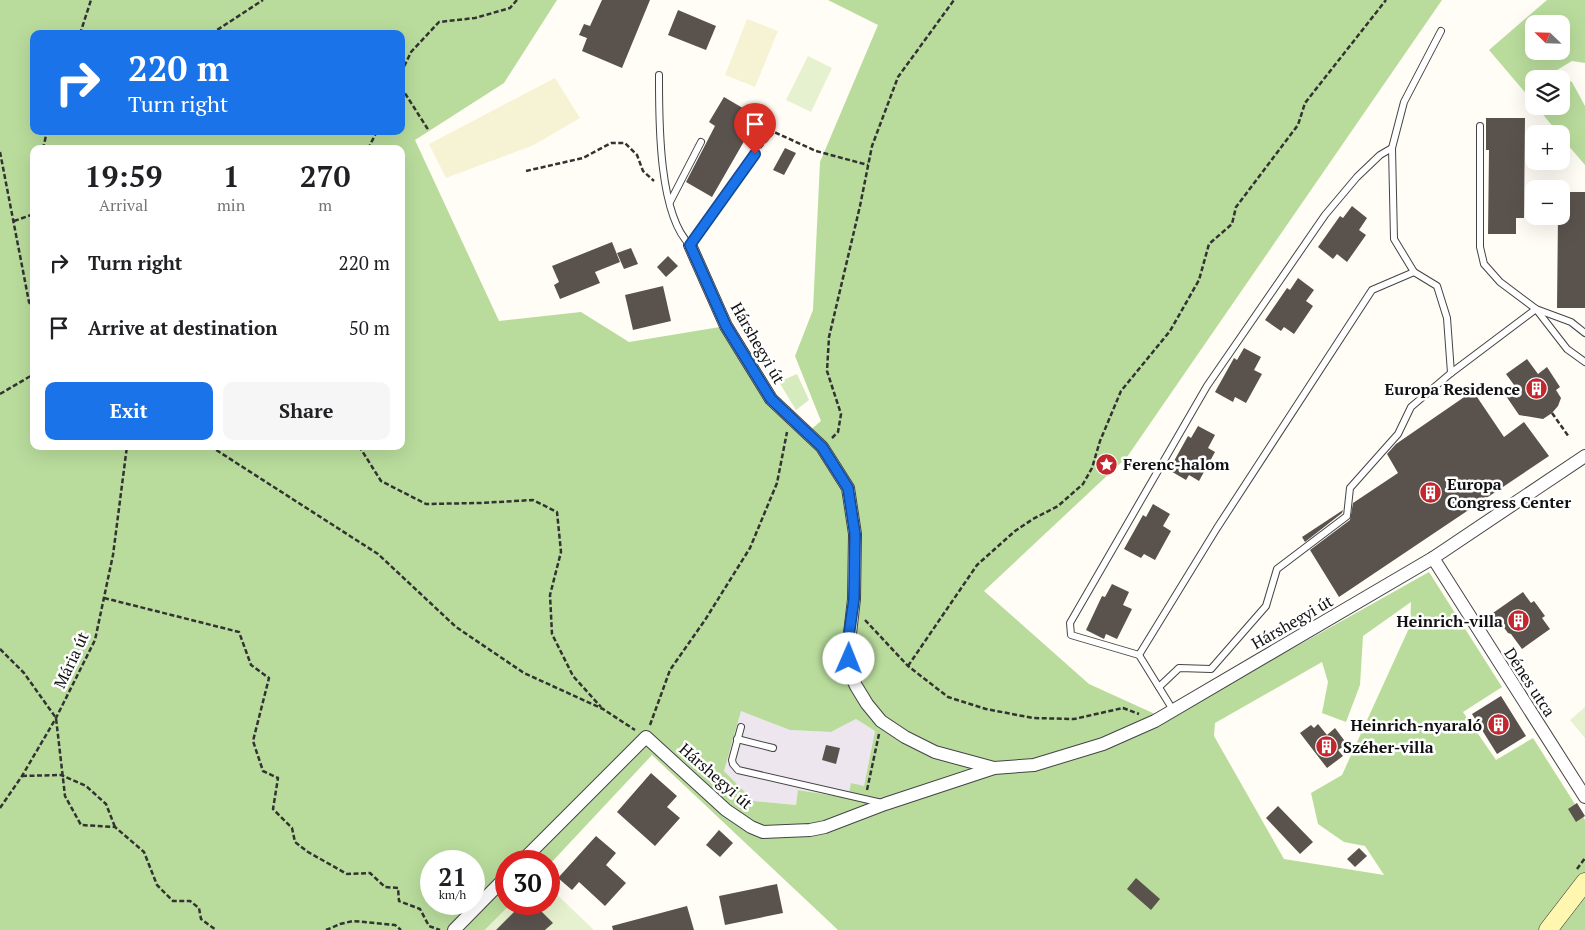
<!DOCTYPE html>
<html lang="en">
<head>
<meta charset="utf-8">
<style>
  :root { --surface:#fff; --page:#f6f6f6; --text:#202124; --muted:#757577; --accent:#1a73e8 }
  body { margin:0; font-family:"PT Serif",serif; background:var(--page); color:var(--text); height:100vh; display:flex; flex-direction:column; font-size:19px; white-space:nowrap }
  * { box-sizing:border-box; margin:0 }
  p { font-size:16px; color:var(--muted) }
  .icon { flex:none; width:28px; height:28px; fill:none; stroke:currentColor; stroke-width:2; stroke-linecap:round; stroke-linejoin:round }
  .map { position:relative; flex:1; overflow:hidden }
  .panel { position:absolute; left:30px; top:145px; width:375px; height:305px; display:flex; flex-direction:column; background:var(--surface); border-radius:10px; box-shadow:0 5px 20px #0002 }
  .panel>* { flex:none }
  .guide { position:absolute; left:30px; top:30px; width:375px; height:105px; border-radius:10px; box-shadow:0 5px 20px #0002; background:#1a73e8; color:#fff; overflow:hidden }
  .needle { width:32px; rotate:293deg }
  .controls { position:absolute; left:1525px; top:15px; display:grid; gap:10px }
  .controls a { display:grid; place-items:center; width:45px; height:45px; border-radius:10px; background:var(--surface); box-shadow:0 5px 20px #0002; font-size:25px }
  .speed { position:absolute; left:420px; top:850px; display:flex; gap:10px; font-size:25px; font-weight:700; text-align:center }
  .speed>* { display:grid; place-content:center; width:65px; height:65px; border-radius:50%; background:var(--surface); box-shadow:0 5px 20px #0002; line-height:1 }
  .speed small { font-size:12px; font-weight:400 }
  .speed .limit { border:8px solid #d22; background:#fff; color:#111 }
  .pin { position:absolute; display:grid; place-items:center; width:42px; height:42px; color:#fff; margin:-51px -21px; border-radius:50% 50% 50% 0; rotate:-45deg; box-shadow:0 0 5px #0007 }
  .pin .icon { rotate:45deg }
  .me { position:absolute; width:55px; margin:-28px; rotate:1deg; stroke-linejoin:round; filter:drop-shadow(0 0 4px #0008) }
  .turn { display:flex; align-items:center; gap:18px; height:105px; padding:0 15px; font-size:22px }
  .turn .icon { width:65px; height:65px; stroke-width:2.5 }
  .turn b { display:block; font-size:35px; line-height:42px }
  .eta { display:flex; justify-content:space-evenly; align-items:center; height:85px; text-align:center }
  .eta b { font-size:30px; font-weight:800; line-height:35px }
  .primary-button { display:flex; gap:10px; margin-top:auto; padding:10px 15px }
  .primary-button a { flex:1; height:58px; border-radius:10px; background:var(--accent); color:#fff; font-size:20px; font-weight:800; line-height:58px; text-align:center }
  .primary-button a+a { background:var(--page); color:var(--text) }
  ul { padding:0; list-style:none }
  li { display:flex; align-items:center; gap:15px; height:65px; padding:0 15px }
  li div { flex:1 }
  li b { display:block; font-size:19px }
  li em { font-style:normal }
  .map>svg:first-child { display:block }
</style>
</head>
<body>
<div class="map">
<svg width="1585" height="930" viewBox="0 0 1585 930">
  <rect width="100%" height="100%" fill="#fffdf5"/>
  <!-- industrial -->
  <path fill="#eee6ef" d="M741,710L790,730L831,732L856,719L875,731L864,786L848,798L799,790L796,805L754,801L724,771Z"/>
  <!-- farmland -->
  <g fill="#f6f3d4">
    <path d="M747,19L778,31L755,87L725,75Z"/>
    <path d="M555,78L580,118L534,145L446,178L429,144Z"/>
  </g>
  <!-- green -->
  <path fill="#d5ebbd" d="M797,374L809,400L796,410L779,382Z"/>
  <!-- forest -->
  <g fill="#b9dc9c" fill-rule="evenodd">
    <path d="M0,0H557L504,83L415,140L499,321L581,312L629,342L726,326L771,399L808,432L821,421L795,356L813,310L820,162L878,25L828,0H1442L1127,457L984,591L1089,684L1155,714L1162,722L1429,572L1502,687L1463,712L1496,760L1533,738L1585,820V930H838L652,755L549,865V861H506V904H511L485,930H0ZM34,34H401V131H34ZM34,149H401V446H34ZM1411,602L1410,626L1342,775L1311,793L1318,824L1344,842L1365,846L1384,875L1284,859L1214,736L1215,723L1322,662L1328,682L1322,713L1346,722L1360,685L1363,636ZM741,711L790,730L831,732L856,719L875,731L864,786L851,783L848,798L798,790L796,805L754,801L724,771ZM431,861H474V904H431Z"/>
    <path d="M1547,0H1585V63L1572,61L1552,73L1572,82L1585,106V165L1561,137V134H1559L1536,106H1561V79H1534V103L1489,50ZM1534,24H1561V51H1534Z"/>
  </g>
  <!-- pitch -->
  <g fill="#e6f2cf">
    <path d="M808,56L832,68L811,112L786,100Z"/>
    <path d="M1585,707V738L1570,720Z"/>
    <path d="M549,887L594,930H485L511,904H549Z"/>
  </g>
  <!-- building -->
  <g fill="#5a524d">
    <path d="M602,0H650L622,68L582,51L587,38L579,35L584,24L590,26Z"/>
    <path d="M678,10L716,26L706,50L668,35Z"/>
    <path d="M724,97L758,117L712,197L686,182L715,126L709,122Z"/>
    <path d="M1486,118H1525L1524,218H1516V234H1488L1489,150H1486Z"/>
    <path d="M785,148L796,153L784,175L773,170Z"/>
    <path d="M1561,192H1585V308H1557L1558,216H1561Z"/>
    <path d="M1352,206L1367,218L1359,230L1366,235L1347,262L1337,254L1333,259L1318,247L1340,216L1343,218Z"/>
    <path d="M612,242L620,262L595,272L600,283L560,299L554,285L559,282L552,266Z"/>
    <path d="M631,248L638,264L624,269L617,253Z"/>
    <path d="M668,256L678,266L666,277L657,267Z"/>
    <path d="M1298,278L1314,290L1306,301L1313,306L1294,334L1284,327L1281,331L1265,320L1287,288L1290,290Z"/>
    <path d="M663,286L671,321L633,330L625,295Z"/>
    <path d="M1244,348L1261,357L1254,370L1262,374L1246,403L1235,397L1233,402L1215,392L1234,358L1237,360Z"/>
    <path d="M1527,359L1538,374L1547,367L1560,387L1556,390L1561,398L1558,406L1552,413L1543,419L1519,415L1506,396L1517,389L1506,374Z"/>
    <path d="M1473,391L1504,437L1524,422L1549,456L1339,597L1310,550L1350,520L1353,503L1398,473L1387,454L1396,444Z"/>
    <path d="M1198,426L1215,435L1208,448L1215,452L1199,481L1189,475L1186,480L1169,470L1188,436L1191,438Z"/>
    <path d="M1153,504L1170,514L1163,526L1171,531L1155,560L1144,554L1141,558L1124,549L1143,515L1146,517Z"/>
    <path d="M1343,510L1342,513L1305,542L1302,537Z"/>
    <path d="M1112,584L1129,592L1123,605L1132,609L1117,639L1106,634L1104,639L1086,630L1102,596L1105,597Z"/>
    <path d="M1523,592L1531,603L1534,601L1545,616L1542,618L1550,629L1522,649L1511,634L1508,633L1502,625L1498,628L1490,615Z"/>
    <path d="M1501,696L1526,736L1497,754L1472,714Z"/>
    <path d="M1318,724L1327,735L1335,728L1347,744L1338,750L1343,756L1327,768L1300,733L1311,725L1314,728Z"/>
    <path d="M826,745L840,748L836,764L822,760Z"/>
    <path d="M651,773L677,796L667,807L680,818L655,846L617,812Z"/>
    <path d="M1577,803L1585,816L1576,822L1568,809Z"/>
    <path d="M1278,806L1313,842L1300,854L1266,818Z"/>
    <path d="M719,830L733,843L720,857L706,845Z"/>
    <path d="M596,836L616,853L606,865L626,883L605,906L579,882L572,890L558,878Z"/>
    <path d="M1359,848L1367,856L1355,867L1347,859Z"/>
    <path d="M1136,878L1160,899L1151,910L1127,889Z"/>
    <path d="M777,884L783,913L725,925L719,896Z"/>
    <path d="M522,904H534L553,923L545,930H496Z"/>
    <path d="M687,906L694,930H613L612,926Z"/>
  </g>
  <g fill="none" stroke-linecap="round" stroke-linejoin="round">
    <defs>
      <g id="service">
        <path d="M659,75C659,118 658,214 690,245L755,154"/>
        <path d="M1480,126V247L1484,264L1500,282L1536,309L1571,322L1585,333"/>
        <path d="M670,202L701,142"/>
        <path d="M1414,272L1394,239L1392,148L1404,102L1441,31"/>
        <path d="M1451,373L1536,309L1567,349L1585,362"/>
        <path d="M1139,655L1217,528L1372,290L1414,272L1437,286L1447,318L1451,373L1411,407L1398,434L1350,488L1347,516L1277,569L1266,606L1211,669L1179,668L1159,687"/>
        <path d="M1173,710L1139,655L1071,635L1070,623L1207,386L1325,215L1357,177L1380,155L1392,148"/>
        <path d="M741,727L732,760L733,764L738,770L882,803"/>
        <path d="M737,739L773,748"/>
      </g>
      <g id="minor">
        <path d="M690,245L726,326L771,399L822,447L848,488L855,534L854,599L849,642L851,675L856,686L867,704L881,721L905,737L935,752L994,768"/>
        <path d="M1433,558L1585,797"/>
        <path d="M522,861L646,737L726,810L751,827L763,832L810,830L825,827L885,804L994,768L1034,765L1103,744L1155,721L1433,558L1585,456"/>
        <path d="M454,930L506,877"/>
      </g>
      <path id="secondary" d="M1548,930L1585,882"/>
    </defs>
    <!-- service casing -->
    <use href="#service" stroke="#444" stroke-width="8"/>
    <!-- minor casing -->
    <use href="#minor" stroke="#444" stroke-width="14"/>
    <!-- secondary casing -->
    <use href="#secondary" stroke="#333" stroke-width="19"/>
    <!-- path -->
    <g stroke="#333" stroke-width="2.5" stroke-dasharray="5 2.5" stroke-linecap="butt">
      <path d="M80,34L91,0"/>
      <path d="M211,34L263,0"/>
      <path d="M401,73L411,52L439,22L475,18L510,8L517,0"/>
      <path d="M401,87L429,131"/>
      <path d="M760,148L774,132L816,151L868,165"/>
      <path d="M43,149L47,131"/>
      <path d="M368,149L377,131"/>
      <path d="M0,152L29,302L34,310"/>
      <path d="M526,171L583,158L611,143H625L637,155L643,171L654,181"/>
      <path d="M14,221L34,214"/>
      <path d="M0,394L34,374"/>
      <path d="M1552,413L1569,437"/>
      <path d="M832,438L838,432L841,414L827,371L829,337L860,206L872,146L898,77L954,0"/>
      <path d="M210,446L378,554L456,627L524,673L603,709L635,730"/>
      <path d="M359,446L381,481L426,504L480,503L533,500L557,512L561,552L550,595L552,634L573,676L601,707"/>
      <path d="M104,598L239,632L251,665L269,678L253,741L263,771L278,778L273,809L292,828L295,842L308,852L347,874L370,873L385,887L398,888L399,901L420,909L429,926L440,930"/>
      <path d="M865,620L908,666L948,697L986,709L1033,718L1074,719L1123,708L1139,714"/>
      <path d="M0,649L24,673L56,718L65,796L81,825L115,827L144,852L157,885L173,901H190L199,908L201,919L216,930"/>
      <path d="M908,666L977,565L1015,531L1033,519L1058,506L1083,484L1092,468L1100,441L1121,391L1170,331L1199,280L1209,244L1232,224L1236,207L1298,125L1305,103L1386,0"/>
      <path d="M650,725L670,670L705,620L750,548L777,483L787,432"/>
      <path d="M22,776L61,775L86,786L106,804L115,827"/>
      <path d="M867,790L879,734"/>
      <path d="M0,808L22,776L56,718L95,640L113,555L127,446"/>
      <path d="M1577,869L1585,858"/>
      <path d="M326,930L340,924L353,921L395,925L401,930"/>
    </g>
    <!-- service -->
    <use href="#service" stroke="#fff" stroke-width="6"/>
    <!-- minor -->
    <use href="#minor" stroke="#fff" stroke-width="12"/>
    <!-- secondary -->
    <use href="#secondary" stroke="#fff6b0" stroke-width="18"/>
  </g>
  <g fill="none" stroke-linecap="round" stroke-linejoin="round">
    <defs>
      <path id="route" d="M755,154L690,245L726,326L771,399L822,447L848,488L855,534L854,599L848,642L849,659"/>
    </defs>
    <!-- route casing -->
    <use href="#route" stroke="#114b97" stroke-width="12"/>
    <!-- route -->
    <use href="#route" stroke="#1a73e8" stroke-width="9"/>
  </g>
  <!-- icons -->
  <defs>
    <symbol id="building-disc" viewBox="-11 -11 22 22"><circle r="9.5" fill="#c4262e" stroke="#fff"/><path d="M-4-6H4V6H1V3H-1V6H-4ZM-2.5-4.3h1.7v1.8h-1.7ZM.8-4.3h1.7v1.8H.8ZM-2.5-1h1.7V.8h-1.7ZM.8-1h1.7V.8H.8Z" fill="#fff"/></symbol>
    <symbol id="sight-disc" viewBox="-11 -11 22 22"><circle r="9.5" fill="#c4262e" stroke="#fff"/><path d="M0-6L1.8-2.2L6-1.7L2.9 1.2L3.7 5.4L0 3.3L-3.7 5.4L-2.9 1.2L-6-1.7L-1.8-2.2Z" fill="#fff"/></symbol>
  </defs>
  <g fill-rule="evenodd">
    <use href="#building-disc" x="1524" y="376" width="25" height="25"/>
    <use href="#sight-disc" x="1094" y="452" width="25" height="25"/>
    <use href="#building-disc" x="1418" y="480" width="25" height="25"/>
    <use href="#building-disc" x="1506" y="608" width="25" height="25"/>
    <use href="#building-disc" x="1486" y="712" width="25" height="25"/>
    <use href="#building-disc" x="1314" y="734" width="25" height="25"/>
  </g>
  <g text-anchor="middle" stroke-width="5" stroke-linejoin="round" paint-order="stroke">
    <!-- street labels -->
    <g font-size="16" fill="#111" stroke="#fff">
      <text transform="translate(758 343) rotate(60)" y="6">Hárshegyi út</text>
      <text transform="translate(1292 622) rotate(-30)" y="6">Hárshegyi út</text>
      <text transform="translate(71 660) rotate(-65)" y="6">Mária út</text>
      <text transform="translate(1530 682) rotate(57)" y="6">Dénes utca</text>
      <text transform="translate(716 776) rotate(41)" y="6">Hárshegyi út</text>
    </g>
    <!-- poi labels -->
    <g font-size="16" font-weight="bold" fill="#111" stroke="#fff" text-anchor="end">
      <text x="1520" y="395">Europa Residence</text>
      <text x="1123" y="470" text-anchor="start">Ferenc-halom</text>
      <text x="1447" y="490" text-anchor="start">Europa<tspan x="1447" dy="18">Congress Center</tspan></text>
      <text x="1503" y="627">Heinrich-villa</text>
      <text x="1482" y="731">Heinrich-nyaraló</text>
      <text x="1343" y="753" text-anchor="start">Széher-villa</text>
    </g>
  </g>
</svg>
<div class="controls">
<a><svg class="needle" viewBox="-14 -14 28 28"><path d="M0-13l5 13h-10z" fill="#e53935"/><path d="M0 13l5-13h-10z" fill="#757577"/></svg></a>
<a><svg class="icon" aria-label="layers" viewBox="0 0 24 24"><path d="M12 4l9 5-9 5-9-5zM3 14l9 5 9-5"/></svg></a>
<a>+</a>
<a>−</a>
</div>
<div class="speed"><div>21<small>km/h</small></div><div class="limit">30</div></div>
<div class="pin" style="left:755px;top:154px;background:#d93025"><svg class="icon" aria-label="arrive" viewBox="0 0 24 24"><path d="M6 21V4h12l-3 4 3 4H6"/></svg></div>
<svg class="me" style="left:849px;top:659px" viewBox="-20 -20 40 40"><circle r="19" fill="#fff"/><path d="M0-13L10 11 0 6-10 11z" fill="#1a73e8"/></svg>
<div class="guide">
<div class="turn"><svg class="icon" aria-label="right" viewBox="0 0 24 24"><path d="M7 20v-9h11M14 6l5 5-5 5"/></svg><div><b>220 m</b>Turn right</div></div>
</div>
<section class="panel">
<div class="eta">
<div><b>19:59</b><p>Arrival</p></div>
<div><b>1</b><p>min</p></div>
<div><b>270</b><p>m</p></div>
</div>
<ul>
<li><svg class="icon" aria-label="right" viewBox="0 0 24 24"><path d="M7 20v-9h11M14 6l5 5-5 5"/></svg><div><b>Turn right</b></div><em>220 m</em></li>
<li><svg class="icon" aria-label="arrive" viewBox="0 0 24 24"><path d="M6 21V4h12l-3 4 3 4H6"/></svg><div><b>Arrive at destination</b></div><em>50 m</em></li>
</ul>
<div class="primary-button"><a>Exit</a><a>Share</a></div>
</section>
</div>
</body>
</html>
